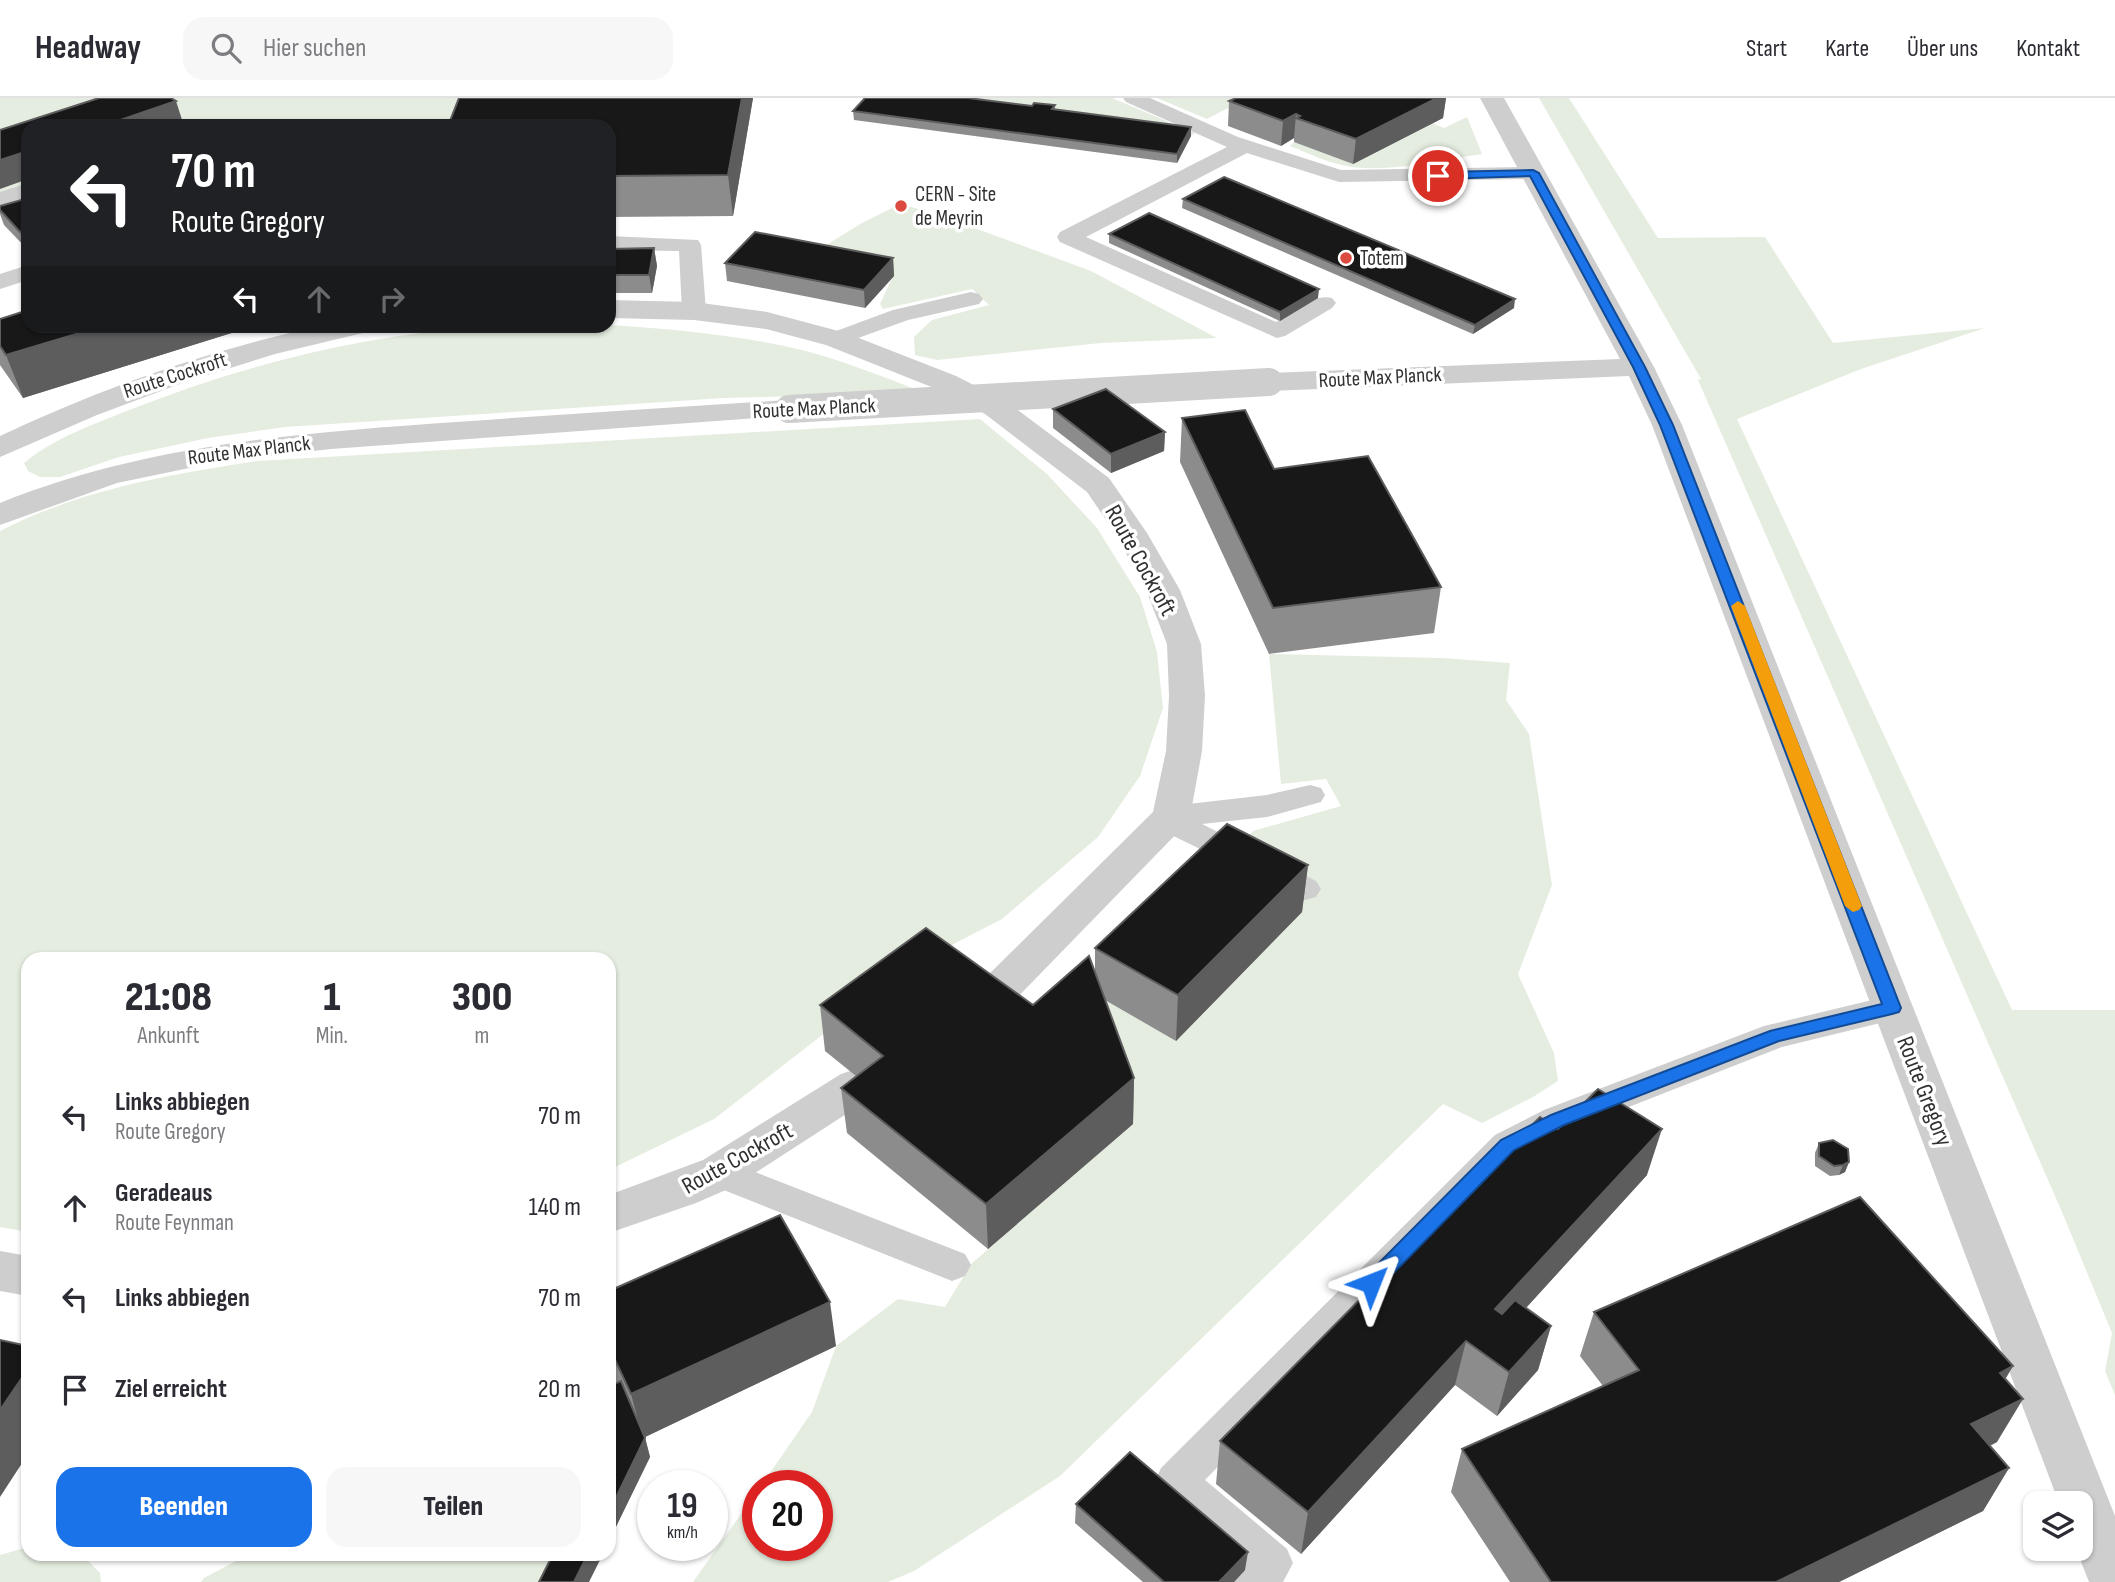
<!DOCTYPE html>
<html lang="de">
<head>
<meta charset="utf-8">
<style>
  :root { --surface:#fff; --page:#f7f7f7; --text:#2b2b33; --muted:#7c7c81; --line:#e1e1e2; --accent:#1a73e8 }
  body { margin:0; font-family:"Sofia Sans Condensed",sans-serif; background:var(--page); color:var(--text); height:100vh; display:flex; flex-direction:column; font-size:26px; white-space:nowrap }
  * { box-sizing:border-box; margin:0 }
  p { font-size:23px; color:var(--muted) }
  .icon { flex:none; width:38px; height:38px; fill:none; stroke:currentColor; stroke-width:2; stroke-linecap:round; stroke-linejoin:round }
  .map { position:relative; flex:1; overflow:hidden }
  .details { position:absolute; left:21px; top:854px; width:595px; height:609px; display:flex; flex-direction:column; background:var(--surface); border-radius:21px; box-shadow:0 2px 5px #0004 }
  .details>* { flex:none }
  .top-card { position:absolute; left:21px; top:21px; width:595px; height:214px; border-radius:21px; box-shadow:0 2px 5px #0004; background:#202124; color:#fff; overflow:hidden }
  .buttons { position:absolute; left:2023px; top:1393px; display:grid; gap:14px }
  .buttons a { display:grid; place-items:center; width:70px; height:70px; border-radius:14px; background:var(--surface); box-shadow:0 2px 5px #0004; font-size:35px }
  .speed { position:absolute; left:637px; top:1372px; display:flex; gap:14px; font-size:35px; font-weight:700; text-align:center }
  .speed>* { display:grid; place-content:center; width:91px; height:91px; border-radius:50%; background:var(--surface); box-shadow:0 2px 5px #0004; line-height:1 }
  .speed small { font-size:18px; font-weight:400 }
  .speed .limit { border:10px solid #d22; background:#fff; color:#111 }
  .pin { position:absolute; display:grid; place-items:center; width:60px; height:60px; color:#fff; margin:-30px; border:4px solid #fff; border-radius:50%; box-shadow:0 2px 7px #0007 }
  .me { position:absolute; width:77px; margin:-38px; rotate:45deg; stroke-linejoin:round; filter:drop-shadow(0 0 5px #0008) }
  .turn { display:flex; align-items:center; gap:24px; height:147px; padding:0 35px; font-size:32px }
  .turn .icon { width:91px; height:91px; stroke-width:2.5 }
  .turn b { display:block; font-size:49px; line-height:60px }
  .lanes { display:flex; align-items:center; height:66px; padding:0 35px; background:#0003; justify-content:center; gap:35px; direction:ltr }
  .lanes .off { opacity:.35 }
  .eta { display:flex; justify-content:space-evenly; align-items:center; height:119px; text-align:center }
  .eta b { font-size:42px; font-weight:800; line-height:49px }
  .cta { display:flex; gap:14px; margin-top:auto; padding:14px 35px }
  .cta a { flex:1; height:80px; border-radius:21px; background:var(--accent); color:#fff; font-size:28px; font-weight:800; line-height:80px; text-align:center }
  .cta a+a { background:var(--page); color:var(--text) }
  ul { padding:0; list-style:none }
  li { display:flex; align-items:center; gap:21px; height:91px; padding:0 35px }
  li div { flex:1 }
  li b { display:block; font-size:26px }
  li em { font-style:normal }
  header { display:flex; align-items:center; gap:42px; box-sizing:border-box; height:98px; padding:0 35px; background:var(--surface); border-bottom:2px solid var(--line) }
  header strong { font-size:33px }
  nav { display:flex; gap:38px; margin-inline-start:auto; font-size:24px }
  .search { width:490px; height:63px; background:var(--page); display:flex; align-items:center; gap:18px; box-sizing:border-box; padding:0 24px; border-radius:21px; color:var(--muted); font-size:26px }
  .map>svg:first-child { display:block }
</style>
</head>
<body>
<header>
<strong>Headway</strong>
<div class="search"><svg class="icon" aria-label="search" viewBox="0 0 24 24"><circle cx="10" cy="10" r="6"/><path d="M15 15l6 6"/></svg>Hier suchen</div>
<nav><a>Start</a><a>Karte</a><a>Über uns</a><a>Kontakt</a></nav>
</header>
<div class="map">
<svg width="2115" height="1484" viewBox="0 0 2115 1484">
  <rect width="100%" height="100%" fill="#fff"/>
  <!-- green -->
  <g fill="#e5ede0">
    <path d="M0,0H470L461,20L429,28H28V90L0,101Z"/>
    <path d="M926,0H1112L1195,35L1191,38L909,1Z"/>
    <path d="M1157,0H1247L1207,21Z"/>
    <path d="M1539,0H1569L1658,140L1765,139L1833,245L1985,230L1861,271L1737,321L2012,912H2115V1297L2105,1273L2112,1235L2062,1114L1698,282L1701,281Z"/>
    <path d="M1467,19L1482,56C1440,62 1394,74 1352,69C1330,66 1310,56 1290,48L1294,44L1432,25L1444,30Z"/>
    <path d="M900,106L934,115L1091,173L1217,240L1101,245L937,262L915,257L914,239L932,222L989,207L972,191L883,211L880,206L893,178L823,149L862,125Z"/>
    <path d="M609,227C674,231 738,237 802,252C844,263 884,279 925,295L724,300L285,329L208,340L119,359L60,379H40L28,373L24,365C55,339 95,326 132,311C243,267 362,237 482,229C524,226 567,228 609,227Z"/>
    <path d="M980,321L1047,376L1097,430L1140,499L1157,554L1163,610L1140,678L1098,739L1002,821L911,868L714,1021L609,1072V861H28V1134L0,1129V433C79,392 170,376 257,363Z"/>
    <path d="M1269,556L1442,560L1510,565L1506,602L1529,636L1552,787L1518,876L1554,955L1558,983L1533,999L1482,1025L1443,1006L1060,1378L914,1473L888,1484H693L758,1392V1447H817V1388H761L812,1314L836,1248L898,1201L945,1209L971,1166L1132,1026L1088,904L1253,733L1341,708L1326,681L1281,686Z"/>
    <path d="M28,1449V1456H81L100,1475L101,1484H0V1457Z"/>
    <path d="M249,1456H568L554,1484H201L204,1480Z"/>
  </g>
  <g fill="none" stroke-linecap="round" stroke-linejoin="round">
    <!-- lane -->
    <g fill="#cecece" fill-rule="evenodd">
      <path d="M1123,0H1150L1238,39L1341,72L1533,69L1540,71L1544,75L1540,79L1533,81L1339,84L1247,55L1086,139L1276,224C1292,214 1313,195 1332,200L1336,205L1332,210L1285,238L1277,240L1060,144L1057,139L1060,134L1227,49L1126,4Z"/>
      <path d="M28,85V99L0,108V94Z"/>
      <path d="M609,138L698,142L701,147L706,213L702,218H686L682,213L679,153L609,152Z"/>
      <path d="M28,167V182L0,191V176Z"/>
      <path d="M971,194L979,196L983,201L979,206L908,222L836,248L828,246L824,241L828,236L893,212Z"/>
      <path d="M1310,687L1321,690L1325,697L1321,704L1267,719L1202,726L1316,783L1321,791L1316,799L1305,802L1157,730L1152,722L1160,711L1171,708L1267,697Z"/>
      <path d="M1893,897L1905,901L1910,910L1905,919L1782,949L1570,1032L1521,1057L1205,1382L1287,1451L1293,1465L1283,1484H1232L1242,1466L1161,1396L1155,1383L1161,1370L1495,1037L1544,1012L1764,928Z"/>
      <path d="M719,1060L965,1156L971,1167L965,1178L952,1183L706,1085L701,1075L706,1065Z"/>
    </g>
    <!-- street -->
    <g fill="#cecece" fill-rule="evenodd">
      <path d="M1480,0H1504L1654,269L1682,327L2115,1418V1484H2089L2076,1451H2081V1405H2059L1652,327L1629,278L1269,293L1258,290L1254,284L1258,278L1269,275L1620,261Z"/>
      <path d="M609,202L694,204L767,214L846,235L956,278L1007,304L1109,380L1147,435L1180,492L1201,546L1205,598L1202,653L1190,719L1184,728L1010,907C994,918 984,923 965,917L959,906L965,895L980,885L1153,714L1166,653L1169,598L1167,546L1146,492L1115,435L1087,394L985,316L934,290L826,247L766,231L694,222L609,220Z"/>
      <path d="M320,228H371L367,234L275,256L185,284L97,317L0,359V338C102,290 210,252 320,228Z"/>
      <path d="M789,302L800,305L804,311L800,317L331,351L218,364L117,385L0,427V405C146,346 300,335 456,324C567,316 678,309 789,302Z"/>
      <path d="M856,971L871,976L878,988L871,1000L735,1088L696,1105L609,1135V1097L703,1062L841,976Z"/>
      <path d="M0,1153L28,1158V1198L0,1193Z"/>
    </g>
    <!-- street-bridge -->
    <path stroke="#cecece" stroke-width="28" d="M789,311L1269,284"/>
  </g>
  <!-- wall -->
  <g fill="#8c8c8c">
    <path d="M753,0L733,118L609,119V28Z"/>
    <path d="M1236,0H1446L1443,20L1353,66L1294,44V40L1281,48L1228,28L1229,3Z"/>
    <path d="M1055,7V12L1191,38L1177,65L854,22L853,13Z"/>
    <path d="M28,100L27,151L4,127L0,116V108Z"/>
    <path d="M1183,101L1514,210L1473,236L1182,110Z"/>
    <path d="M1109,136L1318,200L1280,223L1109,145Z"/>
    <path d="M654,150L657,168L652,195H609V151Z"/>
    <path d="M893,160L894,178L865,210L727,183L725,165Z"/>
    <path d="M0,221L28,228H254L23,300L0,267Z"/>
    <path d="M1053,311L1165,334L1164,353L1111,375L1053,330Z"/>
    <path d="M1182,320L1274,371L1441,489L1434,535L1269,556L1180,364Z"/>
    <path d="M1308,767L1302,814L1176,943L1105,902L1134,980L1133,1026L988,1151L847,1035L841,990L856,978L825,953L820,907H1033L1095,875V850Z"/>
    <path d="M1558,1031L1647,1077L1526,1210L1551,1228L1538,1272L1497,1318L1455,1287L1301,1456L1216,1386L1220,1343Z"/>
    <path d="M1819,1045L1849,1064L1845,1074L1839,1077L1830,1078L1815,1068V1055Z"/>
    <path d="M609,1193L836,1248L645,1339L650,1359L609,1443V1288L617,1285L609,1268Z"/>
    <path d="M1594,1214L2013,1268L2005,1281L1997,1344L1990,1348L2009,1370L1983,1413L1839,1484H1510L1451,1394L1462,1351L1603,1288L1580,1258Z"/>
    <path d="M1076,1406L1245,1472L1234,1484H1143L1075,1425Z"/>
  </g>
  <!-- shaded-wall -->
  <g fill="#5d5d5d">
    <path d="M742,0H753L733,118L728,77Z"/>
    <path d="M1437,0H1446L1443,20L1353,66L1356,41Z"/>
    <path d="M176,3L184,28H103Z"/>
    <path d="M1296,16L1294,40L1281,48L1283,23Z"/>
    <path d="M1191,29V38L1177,65V56Z"/>
    <path d="M28,53V81L0,91V62Z"/>
    <path d="M28,131V151H27L20,134Z"/>
    <path d="M654,150L657,168L652,195L649,177Z"/>
    <path d="M893,160L894,178L865,210L864,192Z"/>
    <path d="M1319,191L1318,200L1280,223V214Z"/>
    <path d="M1515,201L1514,210L1473,236L1475,227Z"/>
    <path d="M103,228H254L23,300L6,257Z"/>
    <path d="M1165,334L1164,353L1111,375V356Z"/>
    <path d="M1308,767L1302,814L1176,943L1178,897Z"/>
    <path d="M1134,980L1133,1026L988,1151L986,1106Z"/>
    <path d="M1662,1031L1647,1077L1484,1256L1495,1211Z"/>
    <path d="M1849,1064L1845,1074L1839,1077L1843,1067Z"/>
    <path d="M830,1204L836,1248L643,1340L631,1296Z"/>
    <path d="M1551,1228L1538,1272L1497,1318L1509,1274Z"/>
    <path d="M1466,1243L1455,1287L1301,1456L1308,1414Z"/>
    <path d="M2013,1268L1987,1312L2000,1275Z"/>
    <path d="M28,1271V1356L0,1399V1312Z"/>
    <path d="M2023,1301L1997,1344L1946,1369L1971,1326Z"/>
    <path d="M645,1340L650,1359L609,1443V1414Z"/>
    <path d="M2009,1370L1983,1413L1839,1484H1776Z"/>
    <path d="M1248,1454L1245,1472L1234,1484H1219Z"/>
    <path d="M588,1456H603L589,1484H574Z"/>
  </g>
  <!-- building -->
  <g fill="#181818" stroke="#5d5d5d" stroke-width="2">
    <path d="M99,0H171L176,3L103,28H28V53L0,62V32Z"/>
    <path d="M459,0H742L728,77L609,78V28H448Z"/>
    <path d="M865,0H968L1032,8L1034,5L1055,7L1052,11L1191,29L1177,56L853,13Z"/>
    <path d="M1236,0H1437L1356,41L1296,20L1300,18L1296,16L1283,23L1229,3Z"/>
    <path d="M1224,79L1515,201L1475,227L1183,101Z"/>
    <path d="M28,100V131L20,134L0,112V108Z"/>
    <path d="M1149,115L1319,191L1280,214L1109,136Z"/>
    <path d="M755,134L893,160L864,192L725,165Z"/>
    <path d="M654,150L649,177H609V151Z"/>
    <path d="M28,212V228H103L6,257L0,248V221Z"/>
    <path d="M1106,291L1165,334L1111,356L1053,311Z"/>
    <path d="M1245,312L1274,371L1368,358L1441,489L1273,510L1182,320Z"/>
    <path d="M1227,726L1308,767L1178,897L1095,850Z"/>
    <path d="M926,830L1033,907L1089,858L1134,980L986,1106L841,990L883,958L820,907Z"/>
    <path d="M1598,991L1662,1031L1495,1211L1502,1216L1515,1202L1551,1228L1509,1274L1466,1243L1308,1414L1220,1343L1540,1019L1558,1031Z"/>
    <path d="M1833,1042L1848,1051L1849,1064L1843,1067L1834,1068L1819,1058V1045Z"/>
    <path d="M1860,1099L2013,1268L2000,1275L2023,1301L1971,1326L2009,1370L1776,1484H1551L1462,1351L1639,1272L1594,1214Z"/>
    <path d="M780,1117L830,1204L631,1296L609,1249V1193Z"/>
    <path d="M0,1242L28,1248V1271L0,1312Z"/>
    <path d="M621,1283L645,1340L609,1414V1288Z"/>
    <path d="M1130,1354L1248,1454L1219,1484H1164L1076,1406Z"/>
    <path d="M553,1456H588L574,1484H539Z"/>
  </g>
  <!-- route -->
  <path fill="#1a73e8" stroke="#114b97" stroke-width="2" d="M1533,72L1539,75L1645,269L1673,327L1901,910L1899,914L1892,916L1779,943L1564,1027L1514,1052L1378,1191L1371,1194L1364,1191L1362,1185L1364,1180L1501,1042L1551,1017L1770,933L1882,906L1660,327L1633,269L1530,78L1438,81L1433,78L1438,74Z"/>
  <!-- slow -->
  <path fill="#f59e0b" d="M1738,503L1745,508L1862,808L1859,812L1853,814L1845,808L1731,508Z"/>
  <!-- markers -->
  <g fill="#dc4b3f" stroke="#fff" stroke-width="2.5">
    <circle cx="901" cy="108" r="7"/>
    <circle cx="1346" cy="160" r="7"/>
  </g>
  <g text-anchor="middle" stroke-width="7" stroke-linejoin="round" paint-order="stroke">
    <!-- far-poi labels -->
    <g font-size="21" fill="#313131" stroke="#fff" text-anchor="start">
      <text x="915" y="103">CERN - Site<tspan x="915" dy="24">de Meyrin</tspan></text>
      <text x="1360" y="167">Totem</text>
    </g>
    <!-- far-street labels -->
    <g font-size="21" fill="#313131" stroke="#fff">
      <text transform="translate(175 277) rotate(-18)" y="7">Route Cockroft</text>
      <text transform="translate(1380 279) rotate(-3)" y="7">Route Max Planck</text>
      <text transform="translate(814 310) rotate(-3)" y="7">Route Max Planck</text>
      <text transform="translate(249 352) rotate(-7)" y="7">Route Max Planck</text>
    </g>
    <!-- street labels -->
    <g font-size="24" fill="#313131" stroke="#fff">
      <text transform="translate(1141 462) rotate(61)" y="8">Route Cockroft</text>
      <text transform="translate(1925 993) rotate(69)" y="8">Route Gregory</text>
      <text transform="translate(737 1060) rotate(-29)" y="8">Route Cockroft</text>
    </g>
  </g>
</svg>
<div class="buttons">
<a><svg class="icon" aria-label="layers" viewBox="0 0 24 24"><path d="M12 4l9 5-9 5-9-5zM3 14l9 5 9-5"/></svg></a>
</div>
<div class="speed"><div>19<small>km/h</small></div><div class="limit">20</div></div>
<div class="pin" style="left:1438px;top:78px;background:#d93025"><svg class="icon" aria-label="arrive" viewBox="0 0 24 24"><path d="M6 21V4h12l-3 4 3 4H6"/></svg></div>
<svg class="me" style="left:1371px;top:1185px" viewBox="-20 -20 40 40"><path d="M0-17L14 15 0 8-14 15z" fill="#1a73e8" stroke="#fff" stroke-width="4"/></svg>
<div class="top-card">
<div class="turn"><svg class="icon" aria-label="left" viewBox="0 0 24 24"><path d="M17 20v-9H6M10 6l-5 5 5 5"/></svg><div><b>70 m</b>Route Gregory</div></div>
<div class="lanes"><svg class="icon" aria-label="left" viewBox="0 0 24 24"><path d="M17 20v-9H6M10 6l-5 5 5 5"/></svg><svg class="icon off" aria-label="ahead" viewBox="0 0 24 24"><path d="M12 20V5M6 11l6-6 6 6"/></svg><svg class="icon off" aria-label="right" viewBox="0 0 24 24"><path d="M7 20v-9h11M14 6l5 5-5 5"/></svg></div>
</div>
<section class="details">
<div class="eta">
<div><b>21:08</b><p>Ankunft</p></div>
<div><b>1</b><p>Min.</p></div>
<div><b>300</b><p>m</p></div>
</div>
<ul>
<li><svg class="icon" aria-label="left" viewBox="0 0 24 24"><path d="M17 20v-9H6M10 6l-5 5 5 5"/></svg><div><b>Links abbiegen</b><p>Route Gregory</p></div><em>70 m</em></li>
<li><svg class="icon" aria-label="ahead" viewBox="0 0 24 24"><path d="M12 20V5M6 11l6-6 6 6"/></svg><div><b>Geradeaus</b><p>Route Feynman</p></div><em>140 m</em></li>
<li><svg class="icon" aria-label="left" viewBox="0 0 24 24"><path d="M17 20v-9H6M10 6l-5 5 5 5"/></svg><div><b>Links abbiegen</b></div><em>70 m</em></li>
<li><svg class="icon" aria-label="arrive" viewBox="0 0 24 24"><path d="M6 21V4h12l-3 4 3 4H6"/></svg><div><b>Ziel erreicht</b></div><em>20 m</em></li>
</ul>
<div class="cta"><a>Beenden</a><a>Teilen</a></div>
</section>
</div>
</body>
</html>
